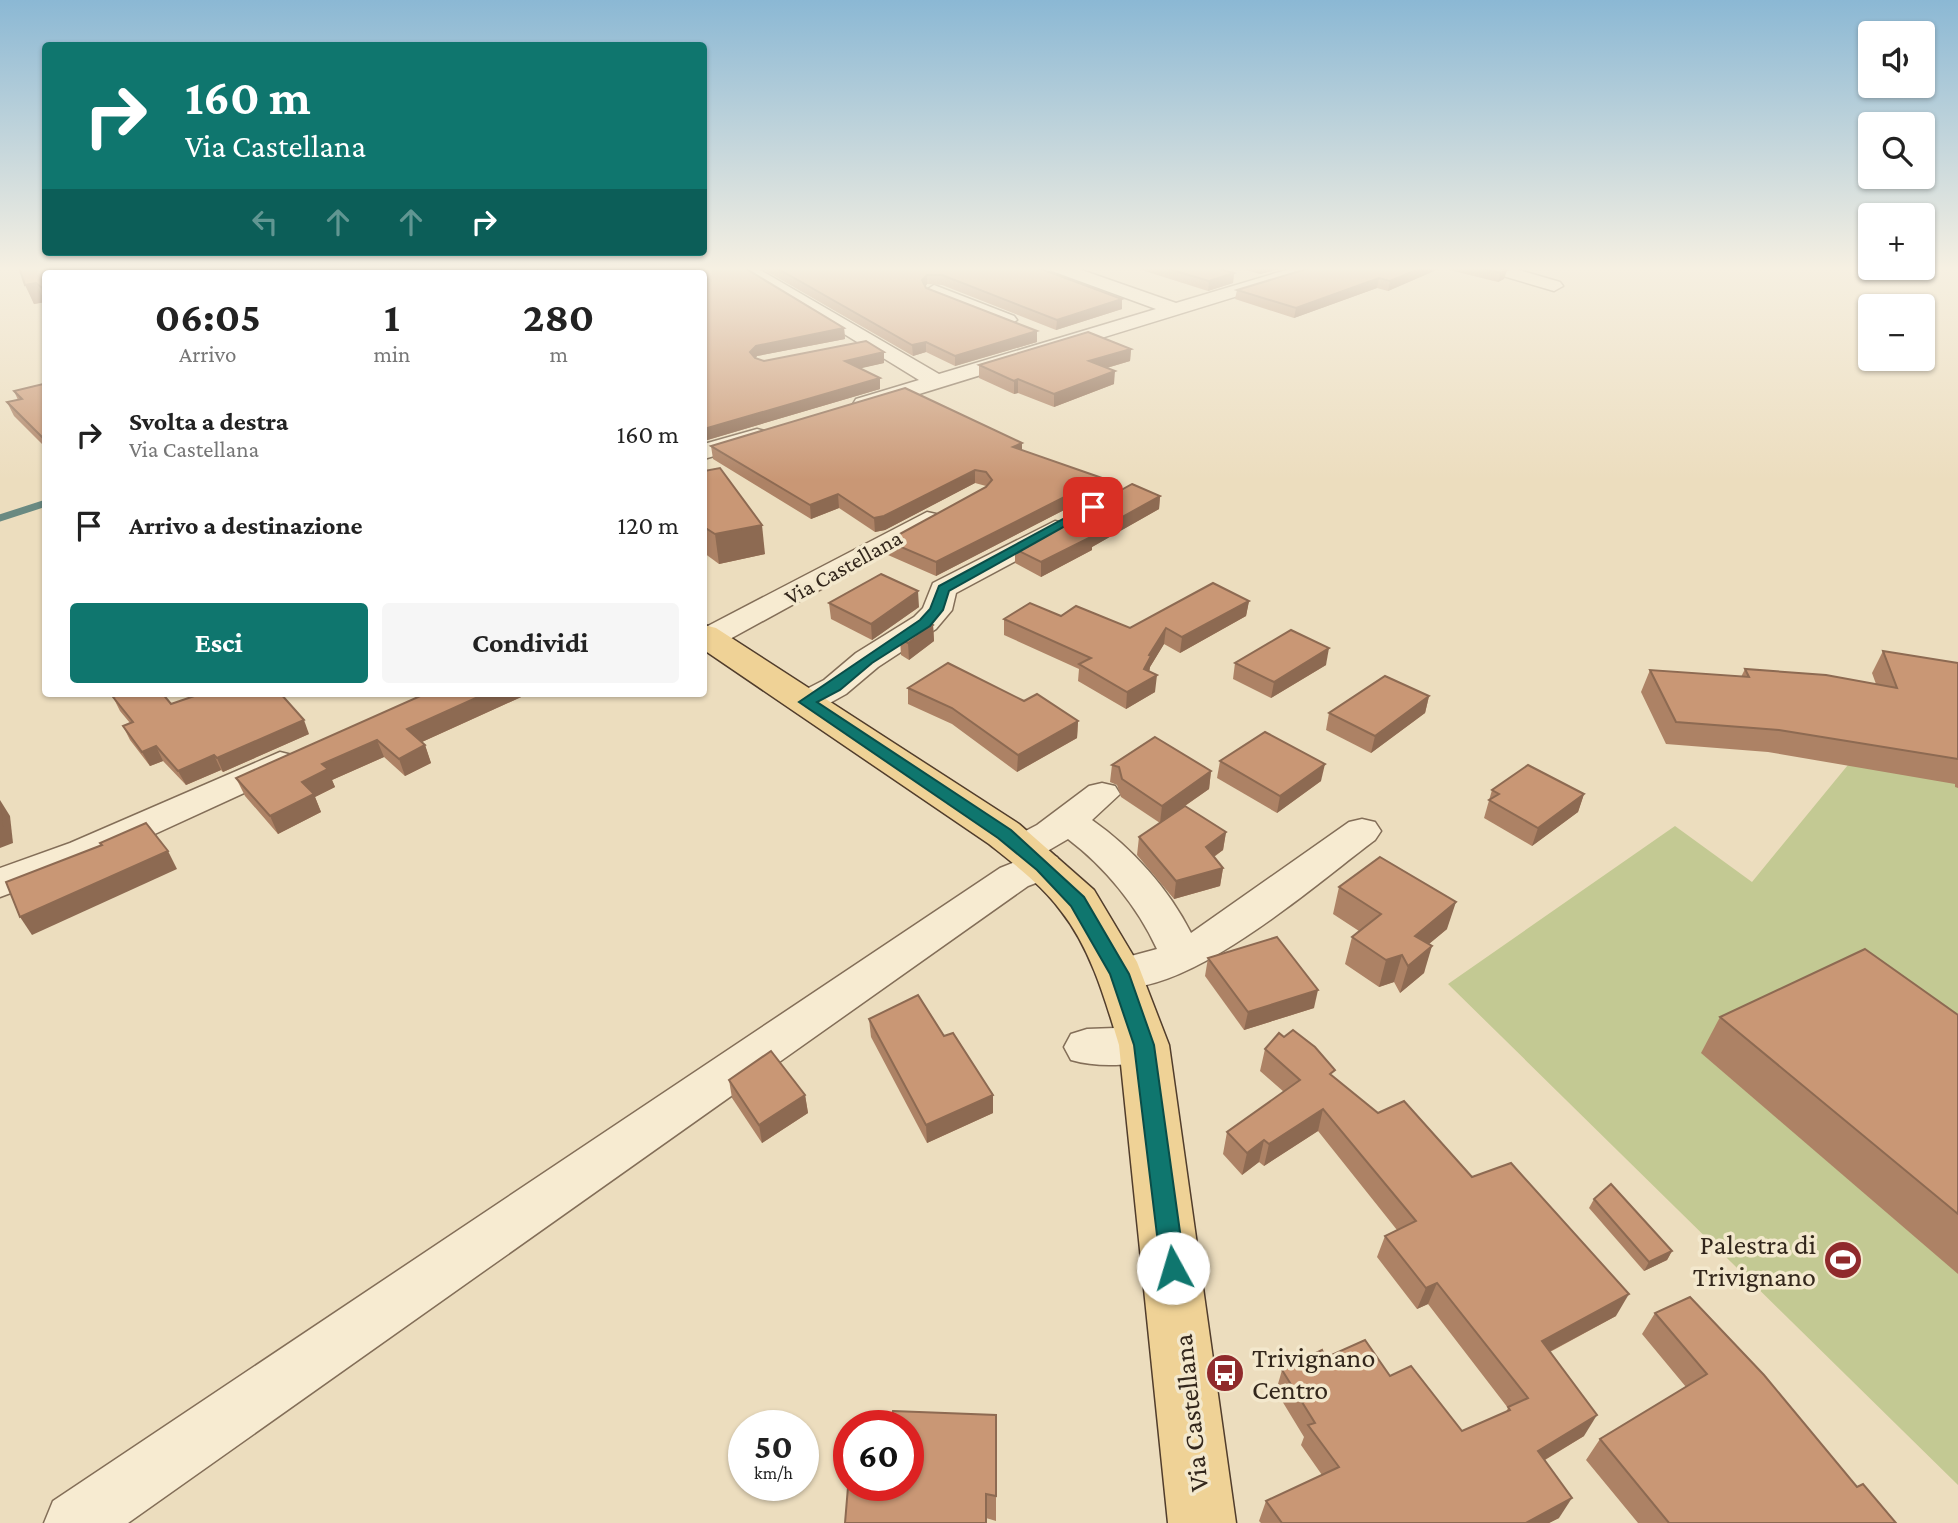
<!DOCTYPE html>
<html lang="it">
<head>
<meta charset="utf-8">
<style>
  :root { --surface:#fff; --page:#f6f6f6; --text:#222; --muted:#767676; --accent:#0f766e }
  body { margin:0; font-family:"Crimson Pro",serif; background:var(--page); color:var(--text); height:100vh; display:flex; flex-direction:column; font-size:26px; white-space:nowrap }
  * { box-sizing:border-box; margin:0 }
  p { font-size:23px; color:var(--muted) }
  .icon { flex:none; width:38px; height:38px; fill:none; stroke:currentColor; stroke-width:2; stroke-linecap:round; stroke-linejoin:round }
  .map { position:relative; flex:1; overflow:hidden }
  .side { position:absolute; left:42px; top:270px; width:665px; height:427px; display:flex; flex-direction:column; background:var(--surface); border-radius:7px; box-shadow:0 2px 5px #0004 }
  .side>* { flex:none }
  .top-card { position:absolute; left:42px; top:42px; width:665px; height:214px; border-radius:7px; box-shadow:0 2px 5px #0004; background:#0f766e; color:#fff; overflow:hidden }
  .tools { position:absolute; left:1858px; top:21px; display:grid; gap:14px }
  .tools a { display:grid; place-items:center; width:77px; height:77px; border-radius:7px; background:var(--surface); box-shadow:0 2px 5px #0004; font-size:35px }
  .speed { position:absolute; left:728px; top:1410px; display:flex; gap:14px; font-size:35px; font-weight:700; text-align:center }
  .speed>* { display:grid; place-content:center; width:91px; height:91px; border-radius:50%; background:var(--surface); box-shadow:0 2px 5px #0004; line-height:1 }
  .speed small { font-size:18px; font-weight:400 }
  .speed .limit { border:10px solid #d22; background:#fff; color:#111 }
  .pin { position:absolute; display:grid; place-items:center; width:60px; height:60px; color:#fff; margin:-30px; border-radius:14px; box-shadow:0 4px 10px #0006 }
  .me { position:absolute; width:77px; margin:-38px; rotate:354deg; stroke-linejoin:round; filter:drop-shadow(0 0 5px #0008) }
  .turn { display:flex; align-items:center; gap:24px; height:147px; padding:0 28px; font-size:32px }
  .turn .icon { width:91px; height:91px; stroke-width:2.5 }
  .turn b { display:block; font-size:49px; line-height:60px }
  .lanes { display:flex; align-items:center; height:66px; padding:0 28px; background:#0003; justify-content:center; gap:35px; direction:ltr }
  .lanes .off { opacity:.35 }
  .eta { display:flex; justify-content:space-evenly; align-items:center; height:119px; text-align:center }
  .eta b { font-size:42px; font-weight:700; line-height:49px }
  .cta { display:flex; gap:14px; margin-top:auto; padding:14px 28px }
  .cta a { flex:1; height:80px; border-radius:7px; background:var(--accent); color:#fff; font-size:28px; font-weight:700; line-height:80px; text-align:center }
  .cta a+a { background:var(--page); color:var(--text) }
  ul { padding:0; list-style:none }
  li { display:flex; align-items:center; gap:21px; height:91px; padding:0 28px }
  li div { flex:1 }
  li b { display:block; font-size:26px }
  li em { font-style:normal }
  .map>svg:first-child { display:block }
</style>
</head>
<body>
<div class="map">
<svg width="1958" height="1523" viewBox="0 0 1958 1523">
  <rect width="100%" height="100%" fill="#ecddbe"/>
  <!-- green -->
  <path fill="#c3c993" d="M1925,671L1958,684V1485L1448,984L1675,826L1752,882Z"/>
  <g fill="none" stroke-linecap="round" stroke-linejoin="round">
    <!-- stream -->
    <path stroke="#6a8a82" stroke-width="7" d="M0,518L46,503"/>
    <defs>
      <g id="minor">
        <path d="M234,267H254L260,273H240Z"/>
        <path d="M310,267H332L340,273H317Z"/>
        <path d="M363,267H385L393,273H370Z"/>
        <path d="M450,267H482L470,273H436Z"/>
        <path d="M554,267H573L578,273H559Z"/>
        <path d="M735,267H755L939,374L1156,309L1052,271L1050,267H1073L1176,303L1296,267H1322L1319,271L864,411L853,404L856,399L919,380Z"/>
        <path d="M1483,267H1509L1560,282L1563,286L1554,291L1486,271Z"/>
        <path d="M934,285L1014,316L1017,320L1007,326L1000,324L927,295L925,291Z"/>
        <path d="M757,429L765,431L769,436L765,441L704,459V444Z"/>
        <path d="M927,512L936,514L940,520L936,526L719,645L704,646V628Z"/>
        <path d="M1055,521L1064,523L1068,529L1064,535L956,593L952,610L936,629L878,667L846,694L819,709L807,712L795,709L791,702L795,695L824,680L856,653L914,617L923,608L933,583Z"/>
        <path d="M280,752L292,755L298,763L292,771L96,861L0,897V868L70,843Z"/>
        <path d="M1102,783L1115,786L1120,794L1092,820C1132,848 1169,889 1191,933L1349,822L1362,819L1375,822L1381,831L1375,840C1318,882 1177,1008 1105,985L1099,974L1105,963L1157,949C1137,906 1105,867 1068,839L1044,853L1057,857L1062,866L1057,875L1028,886L128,1523H44L53,1501L1000,868L1020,860L1010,857L1004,848L1010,839L1037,825L1089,786Z"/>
        <path d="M1144,1027L1160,1032L1166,1045L1160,1058C1133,1066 1098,1068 1071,1060L1064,1047L1071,1034L1087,1029Z"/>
      </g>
      <g id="major">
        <path d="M514,267H534L539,273H519Z"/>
        <path d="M704,625L716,628L1019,824L1094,890L1137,962L1169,1045L1236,1523H1168L1119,1045C1105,999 1091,949 1061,911C1042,885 1014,864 989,844L704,650Z"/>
      </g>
    </defs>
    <!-- minor casing -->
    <use href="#minor" stroke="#836e58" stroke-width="3"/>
    <!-- major casing -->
    <use href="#major" stroke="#513d2c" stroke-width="3"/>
    <!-- minor -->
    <use href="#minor" fill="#f7ebd1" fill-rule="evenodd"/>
    <!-- major -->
    <use href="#major" fill="#efd296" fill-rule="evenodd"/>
  </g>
  <!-- wall -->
  <g fill="#ad8265">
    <path d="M19,267H233L235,273H46V302L34,304Z"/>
    <path d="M576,267H743L844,328L845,339L757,356L756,358L764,361L884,352V363L860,368L880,389L704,441V273H581Z"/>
    <path d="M759,267H1036L1122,299V309L1056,330L942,285L927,284L925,287L926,288L1037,331V342L955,366L926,352L913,356Z"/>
    <path d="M1132,267H1213L1234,273L1233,283L1208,291Z"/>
    <path d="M1235,267H1288L1260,274Z"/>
    <path d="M1313,267H1496L1507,270L1504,279L1498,282L1441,268L1388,291L1377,288L1294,318L1235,299L1237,290Z"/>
    <path d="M1131,349L1130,361L1107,368L1114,384L1054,407L1018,393L1014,394L979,378V365Z"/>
    <path d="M46,386V448L14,416L7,402L18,400L14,391Z"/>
    <path d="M711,446L1022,450L1101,491L936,576L888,555L887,541L987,487L986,486L975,483L885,530L875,532L839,508L811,519L713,459Z"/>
    <path d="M704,471L765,554L719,564L704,553Z"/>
    <path d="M1160,496L1159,509L1092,547V550L1041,577L1015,563V549Z"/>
    <path d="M1249,601L1246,616L1180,653L1164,644L1150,667L1149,671L1155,692L1126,709L1078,681L1079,669L1004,635V619L1061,616L1130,628Z"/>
    <path d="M829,603L919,607L872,640L831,619Z"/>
    <path d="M933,625L934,641L909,660L901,655L900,639Z"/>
    <path d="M1883,651L1958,663V788L1955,787V784L1768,752L1666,744L1641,692L1650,670L1741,677L1745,669L1876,684L1872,673Z"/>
    <path d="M1235,663L1326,665L1271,698L1233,679Z"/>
    <path d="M908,688L1024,701L1078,721L1077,738L1017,772L952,724L908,704Z"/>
    <path d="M427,693H530L422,742L425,745L431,763L405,776L384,757L332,780L335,787L315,797L321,812L278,834L245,796L236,778Z"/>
    <path d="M1429,696L1425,713L1371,753L1326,730L1329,713Z"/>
    <path d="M113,697L171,704L309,734L223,772L221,770L186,785L163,761L150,766L130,740L123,726L130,723L120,711Z"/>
    <path d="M1220,761L1321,781L1277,813L1217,778Z"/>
    <path d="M1112,765L1211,771L1209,789L1168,818L1226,832L1223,850L1214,857L1223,868L1220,886L1174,899L1137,855L1139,837L1160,823L1121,797L1117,785L1110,782Z"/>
    <path d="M1492,790L1584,794L1578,812L1532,846L1484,818Z"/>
    <path d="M1339,887L1447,929L1429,944L1424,973L1400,993L1394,982L1379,987L1345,964L1352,937L1359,931L1333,914Z"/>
    <path d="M1208,958L1314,1008L1244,1030L1205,976Z"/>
    <path d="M1958,1015V1274L1701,1053L1720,1017Z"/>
    <path d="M869,1019L944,1036L993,1113L927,1143L871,1037Z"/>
    <path d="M1265,1049L1333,1077L1378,1113L1472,1177L1616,1316L1550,1352L1584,1436L1545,1460L1559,1518L1549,1523H1261L1259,1521L1266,1501L1322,1475L1301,1445L1304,1437L1276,1391L1282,1370L1325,1358L1390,1376L1462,1431L1506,1412L1508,1408L1428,1304L1417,1309L1377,1257L1385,1236L1397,1230L1318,1131L1264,1166L1259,1162L1242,1175L1223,1154L1227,1132L1284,1092L1260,1071Z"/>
    <path d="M729,1080L805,1095L808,1113L762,1143L732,1098Z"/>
    <path d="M1594,1199L1672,1251L1667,1260L1644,1271L1589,1208Z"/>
    <path d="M1655,1313L1857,1487L1896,1523H1638L1586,1460L1600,1439L1686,1387L1642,1334Z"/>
    <path d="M893,1411L996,1496V1521L986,1518L908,1486Z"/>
  </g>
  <!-- shaded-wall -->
  <g fill="#8d6a52">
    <path d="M173,267H233L235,273H140Z"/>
    <path d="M1261,267H1288L1260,274Z"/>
    <path d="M1424,267H1442L1441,268L1388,291L1390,281Z"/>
    <path d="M1507,270L1504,279L1498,282L1501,273Z"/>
    <path d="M1234,273L1233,283L1208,291L1209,281Z"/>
    <path d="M927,275V284L923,290L922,280Z"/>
    <path d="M1379,278L1377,288L1294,318L1296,308Z"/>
    <path d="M36,283L45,302L34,304L25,285Z"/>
    <path d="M1122,299V309L1056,330L1057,320Z"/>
    <path d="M844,328L845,339L757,356L751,363L750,352L756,346Z"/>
    <path d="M1037,331V342L955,366V356Z"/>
    <path d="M926,342V352L913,356L912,345Z"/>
    <path d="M1131,349L1130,361L1089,373V361Z"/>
    <path d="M884,352V363L845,372V361Z"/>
    <path d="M1115,371L1114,384L1054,407V394Z"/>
    <path d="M880,378V389L704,441V429Z"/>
    <path d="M1018,379V393L1014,394V381Z"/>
    <path d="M1022,443V456L1013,447Z"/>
    <path d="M975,470V483L885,530L875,532L874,518Z"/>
    <path d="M1102,478L1101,491L936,576V562Z"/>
    <path d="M838,494L839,508L811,519L810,505Z"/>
    <path d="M1160,496L1159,509L1092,547V550L1041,577V562Z"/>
    <path d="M762,525L765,554L719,564L715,534Z"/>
    <path d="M918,591L919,607L872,640L871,624Z"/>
    <path d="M1249,601L1246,616L1180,653L1182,637Z"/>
    <path d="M933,625L934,641L909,660L908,643Z"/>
    <path d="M1166,628L1164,644L1150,667L1149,673L1157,675L1155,692L1126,709L1127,692L1149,655Z"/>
    <path d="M1329,648L1326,665L1271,698L1274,682Z"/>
    <path d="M487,693H530L413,746L407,729Z"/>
    <path d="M1429,696L1425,713L1371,753L1375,736Z"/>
    <path d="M304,720L309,734L223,772L217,758Z"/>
    <path d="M1078,721L1077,738L1017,772L1018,755Z"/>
    <path d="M377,740L384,757L332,780L335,787L315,797L321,812L278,834L270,816L302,782L322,764Z"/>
    <path d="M425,745L431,763L405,776L399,759Z"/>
    <path d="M156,746L163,761L150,766L142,752Z"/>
    <path d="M214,755L221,770L186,785L178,771Z"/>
    <path d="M1325,764L1321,781L1277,813L1280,796Z"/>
    <path d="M1211,771L1209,789L1160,823L1162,806Z"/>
    <path d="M1584,794L1578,812L1532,846L1538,828Z"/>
    <path d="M0,800L10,816L13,843L0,848Z"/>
    <path d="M1226,832L1223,850L1203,864L1206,847Z"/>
    <path d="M168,851L177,869L32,935L20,917Z"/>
    <path d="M1223,868L1220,886L1174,899L1176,881Z"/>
    <path d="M1456,902L1447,929L1407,962L1415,936Z"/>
    <path d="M1432,946L1424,973L1400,993L1408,966Z"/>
    <path d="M1402,955L1394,982L1379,987L1386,960Z"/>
    <path d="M1318,990L1314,1008L1244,1030L1248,1012Z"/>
    <path d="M805,1095L808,1113L762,1143L759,1125Z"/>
    <path d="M993,1095V1113L927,1143L926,1125Z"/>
    <path d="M1323,1109L1318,1131L1264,1166L1269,1144Z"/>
    <path d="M1264,1140L1259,1162L1242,1175L1247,1153Z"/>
    <path d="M1672,1251L1667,1260L1644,1271L1649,1262Z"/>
    <path d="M1437,1283L1428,1304L1417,1309L1426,1288Z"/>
    <path d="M1629,1294L1616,1316L1530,1362L1542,1341Z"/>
    <path d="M1597,1415L1584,1436L1526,1471L1538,1451Z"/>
    <path d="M1572,1498L1559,1518L1549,1523H1526Z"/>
  </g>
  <!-- building -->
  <g fill="#c99775" stroke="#8d6a52" stroke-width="2">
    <path d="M19,267H173L140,273H46V291L36,283L25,285Z"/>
    <path d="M582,267H743L844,328L756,346L750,352L755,358L764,361L866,341L884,352L845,361L880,378L704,429V273H587Z"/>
    <path d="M775,267H1036L1122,299L1057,320L942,275H927L922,280L926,288L1037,331L955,356L926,342L912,345Z"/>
    <path d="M1162,267H1214L1234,273L1209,281Z"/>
    <path d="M1313,267H1424L1390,281L1379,278L1296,308L1237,290Z"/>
    <path d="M1476,267H1496L1507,270L1501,273Z"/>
    <path d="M1088,332L1131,349L1089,361L1115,371L1054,394L1018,379L1014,381L979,365Z"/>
    <path d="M43,384L46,386V441L7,402L22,399L14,391Z"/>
    <path d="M905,388L1022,443L1013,447L1102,478L936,562L887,541L986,487L992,480L986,472L975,470L884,516L874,518L838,494L810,505L711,446Z"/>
    <path d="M720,468L762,525L715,534L704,527V471Z"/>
    <path d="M1132,484L1160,496L1090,535L1093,536L1041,562L1015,549Z"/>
    <path d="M881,574L918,591L871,624L829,603Z"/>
    <path d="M1213,583L1249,601L1182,637L1166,628L1149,655L1151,656L1144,669L1157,675L1127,692L1079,664L1091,658L1004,619L1030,603L1061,616L1076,606L1130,628Z"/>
    <path d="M928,621L933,625L908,643L900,639Z"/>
    <path d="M1291,630L1329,648L1274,682L1235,663Z"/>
    <path d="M1883,651L1958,663V759L1779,730L1676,722L1650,670L1749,677L1745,669L1826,675L1897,688Z"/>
    <path d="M948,663L1024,701L1037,694L1078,721L1018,755L952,708L908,688Z"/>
    <path d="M1385,676L1429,696L1375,736L1329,713Z"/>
    <path d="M123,693H162L171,704L203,693H280L304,720L217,758L214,755L178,771L156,746L142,752L123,726L133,722L113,697Z"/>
    <path d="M427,693H487L407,729L425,745L399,759L377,740L322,764L328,769L302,782L314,794L270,816L236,778Z"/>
    <path d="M1265,732L1325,764L1280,796L1220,761Z"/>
    <path d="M1155,737L1211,771L1162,806L1122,779L1119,767L1112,765Z"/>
    <path d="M1528,765L1584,794L1538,828L1489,800L1499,794L1492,790Z"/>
    <path d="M0,803L2,826H0Z"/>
    <path d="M1185,806L1226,832L1206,847L1223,868L1176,881L1139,837Z"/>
    <path d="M146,823L168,851L20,917L6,882L102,845L100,843Z"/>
    <path d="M1380,857L1456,902L1415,936L1432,946L1408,966L1402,955L1386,960L1352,937L1381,914L1339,887Z"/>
    <path d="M1277,937L1318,990L1248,1012L1208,958Z"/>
    <path d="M1865,949L1958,1015V1214L1720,1017Z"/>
    <path d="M918,995L944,1036L953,1033L993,1095L926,1125L869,1019Z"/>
    <path d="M1293,1030L1315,1047L1335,1070L1330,1074L1378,1113L1404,1101L1472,1177L1511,1163L1629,1294L1542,1341L1597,1415L1538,1451L1572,1498L1526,1523H1282L1266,1501L1339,1467L1308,1425L1315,1423L1282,1370L1322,1350L1325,1358L1365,1340L1390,1376L1411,1366L1462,1431L1510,1410L1508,1407L1528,1398L1437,1283L1426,1288L1385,1236L1416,1221L1323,1109L1269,1144L1264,1140L1247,1153L1227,1132L1300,1080L1265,1049L1279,1033L1284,1037Z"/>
    <path d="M771,1051L805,1095L759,1125L729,1080Z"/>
    <path d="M1611,1184L1672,1251L1649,1262L1594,1199Z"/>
    <path d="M1690,1297L1764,1375L1857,1487L1863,1484L1896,1523H1669L1600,1439L1707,1374L1655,1313Z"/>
    <path d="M893,1411L996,1415V1496L986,1494V1523H845L849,1475V1486H908V1426H891Z"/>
  </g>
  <!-- sky -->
  <linearGradient id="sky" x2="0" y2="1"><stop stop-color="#8bb8d4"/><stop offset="0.56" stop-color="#f6f0e2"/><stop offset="1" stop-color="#f6f0e2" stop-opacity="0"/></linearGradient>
  <rect width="1958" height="480" fill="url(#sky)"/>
  <!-- route -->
  <path fill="#0f766e" stroke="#0a4d48" stroke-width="2" d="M1089,505L1099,507L949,591L943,610L930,626L872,663L840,690L817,702L1011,830L1084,897L1129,974L1154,1045L1185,1268L1182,1276L1173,1279L1165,1276L1161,1268L1134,1045L1110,974L1071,906L1037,870L998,838L799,702L920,620L930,609L939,586Z"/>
  <!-- icons -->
  <defs>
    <symbol id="stadium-disc" viewBox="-11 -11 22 22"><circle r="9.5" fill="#902a2c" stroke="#f3e8cd"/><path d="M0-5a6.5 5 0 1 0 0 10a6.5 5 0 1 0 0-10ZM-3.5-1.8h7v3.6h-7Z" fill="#fff"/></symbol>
    <symbol id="bus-disc" viewBox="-11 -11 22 22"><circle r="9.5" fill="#902a2c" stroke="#f3e8cd"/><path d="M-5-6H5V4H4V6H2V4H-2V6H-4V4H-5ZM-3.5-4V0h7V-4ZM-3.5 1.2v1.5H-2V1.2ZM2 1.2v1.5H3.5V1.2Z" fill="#fff"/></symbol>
  </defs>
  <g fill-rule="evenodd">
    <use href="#stadium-disc" x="1821" y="1238" width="44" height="44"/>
    <use href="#bus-disc" x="1203" y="1351" width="44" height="44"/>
  </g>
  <g text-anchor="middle" stroke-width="7" stroke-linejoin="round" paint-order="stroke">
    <!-- street labels -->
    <g font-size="23" fill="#33271c" stroke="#f3e8cd">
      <text transform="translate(843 567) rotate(-29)" y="8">Via Castellana</text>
    </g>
    <!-- near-poi labels -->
    <g font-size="28" fill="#33271c" stroke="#f3e8cd" text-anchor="end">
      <text x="1816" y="1254">Palestra di<tspan x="1816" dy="32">Trivignano</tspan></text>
      <text x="1252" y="1367" text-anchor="start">Trivignano<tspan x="1252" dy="32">Centro</tspan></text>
    </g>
    <!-- near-street labels -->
    <g font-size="28" fill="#33271c" stroke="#f3e8cd">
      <text transform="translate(1190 1413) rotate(-96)" y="10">Via Castellana</text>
    </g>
  </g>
</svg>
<div class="tools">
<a><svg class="icon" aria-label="sound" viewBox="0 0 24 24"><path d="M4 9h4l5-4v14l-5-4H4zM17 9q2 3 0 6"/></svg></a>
<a><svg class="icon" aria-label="search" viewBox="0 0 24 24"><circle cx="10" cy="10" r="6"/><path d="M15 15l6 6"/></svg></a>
<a>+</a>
<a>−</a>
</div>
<div class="speed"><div>50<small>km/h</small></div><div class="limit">60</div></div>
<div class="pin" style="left:1093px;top:507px;background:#d93025"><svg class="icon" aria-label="arrive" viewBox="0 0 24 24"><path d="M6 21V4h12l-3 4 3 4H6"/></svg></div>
<svg class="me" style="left:1173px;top:1268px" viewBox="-20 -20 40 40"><circle r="19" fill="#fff"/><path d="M0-13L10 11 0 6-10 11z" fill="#0f766e"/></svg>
<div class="top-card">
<div class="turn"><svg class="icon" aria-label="right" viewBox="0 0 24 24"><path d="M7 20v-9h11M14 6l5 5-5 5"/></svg><div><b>160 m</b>Via Castellana</div></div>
<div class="lanes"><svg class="icon off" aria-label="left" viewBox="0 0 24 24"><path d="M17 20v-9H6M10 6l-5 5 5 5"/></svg><svg class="icon off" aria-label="ahead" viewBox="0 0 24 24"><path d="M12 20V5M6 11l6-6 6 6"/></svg><svg class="icon off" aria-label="ahead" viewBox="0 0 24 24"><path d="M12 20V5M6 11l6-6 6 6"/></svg><svg class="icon" aria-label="right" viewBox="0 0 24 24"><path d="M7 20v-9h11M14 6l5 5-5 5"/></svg></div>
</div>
<section class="side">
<div class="eta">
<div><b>06:05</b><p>Arrivo</p></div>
<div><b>1</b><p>min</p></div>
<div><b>280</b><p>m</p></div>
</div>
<ul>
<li><svg class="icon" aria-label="right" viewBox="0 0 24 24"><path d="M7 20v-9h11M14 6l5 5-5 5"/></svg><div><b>Svolta a destra</b><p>Via Castellana</p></div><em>160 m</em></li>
<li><svg class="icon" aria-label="arrive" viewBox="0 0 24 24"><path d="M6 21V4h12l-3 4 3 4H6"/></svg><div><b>Arrivo a destinazione</b></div><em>120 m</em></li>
</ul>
<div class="cta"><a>Esci</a><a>Condividi</a></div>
</section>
</div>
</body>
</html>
